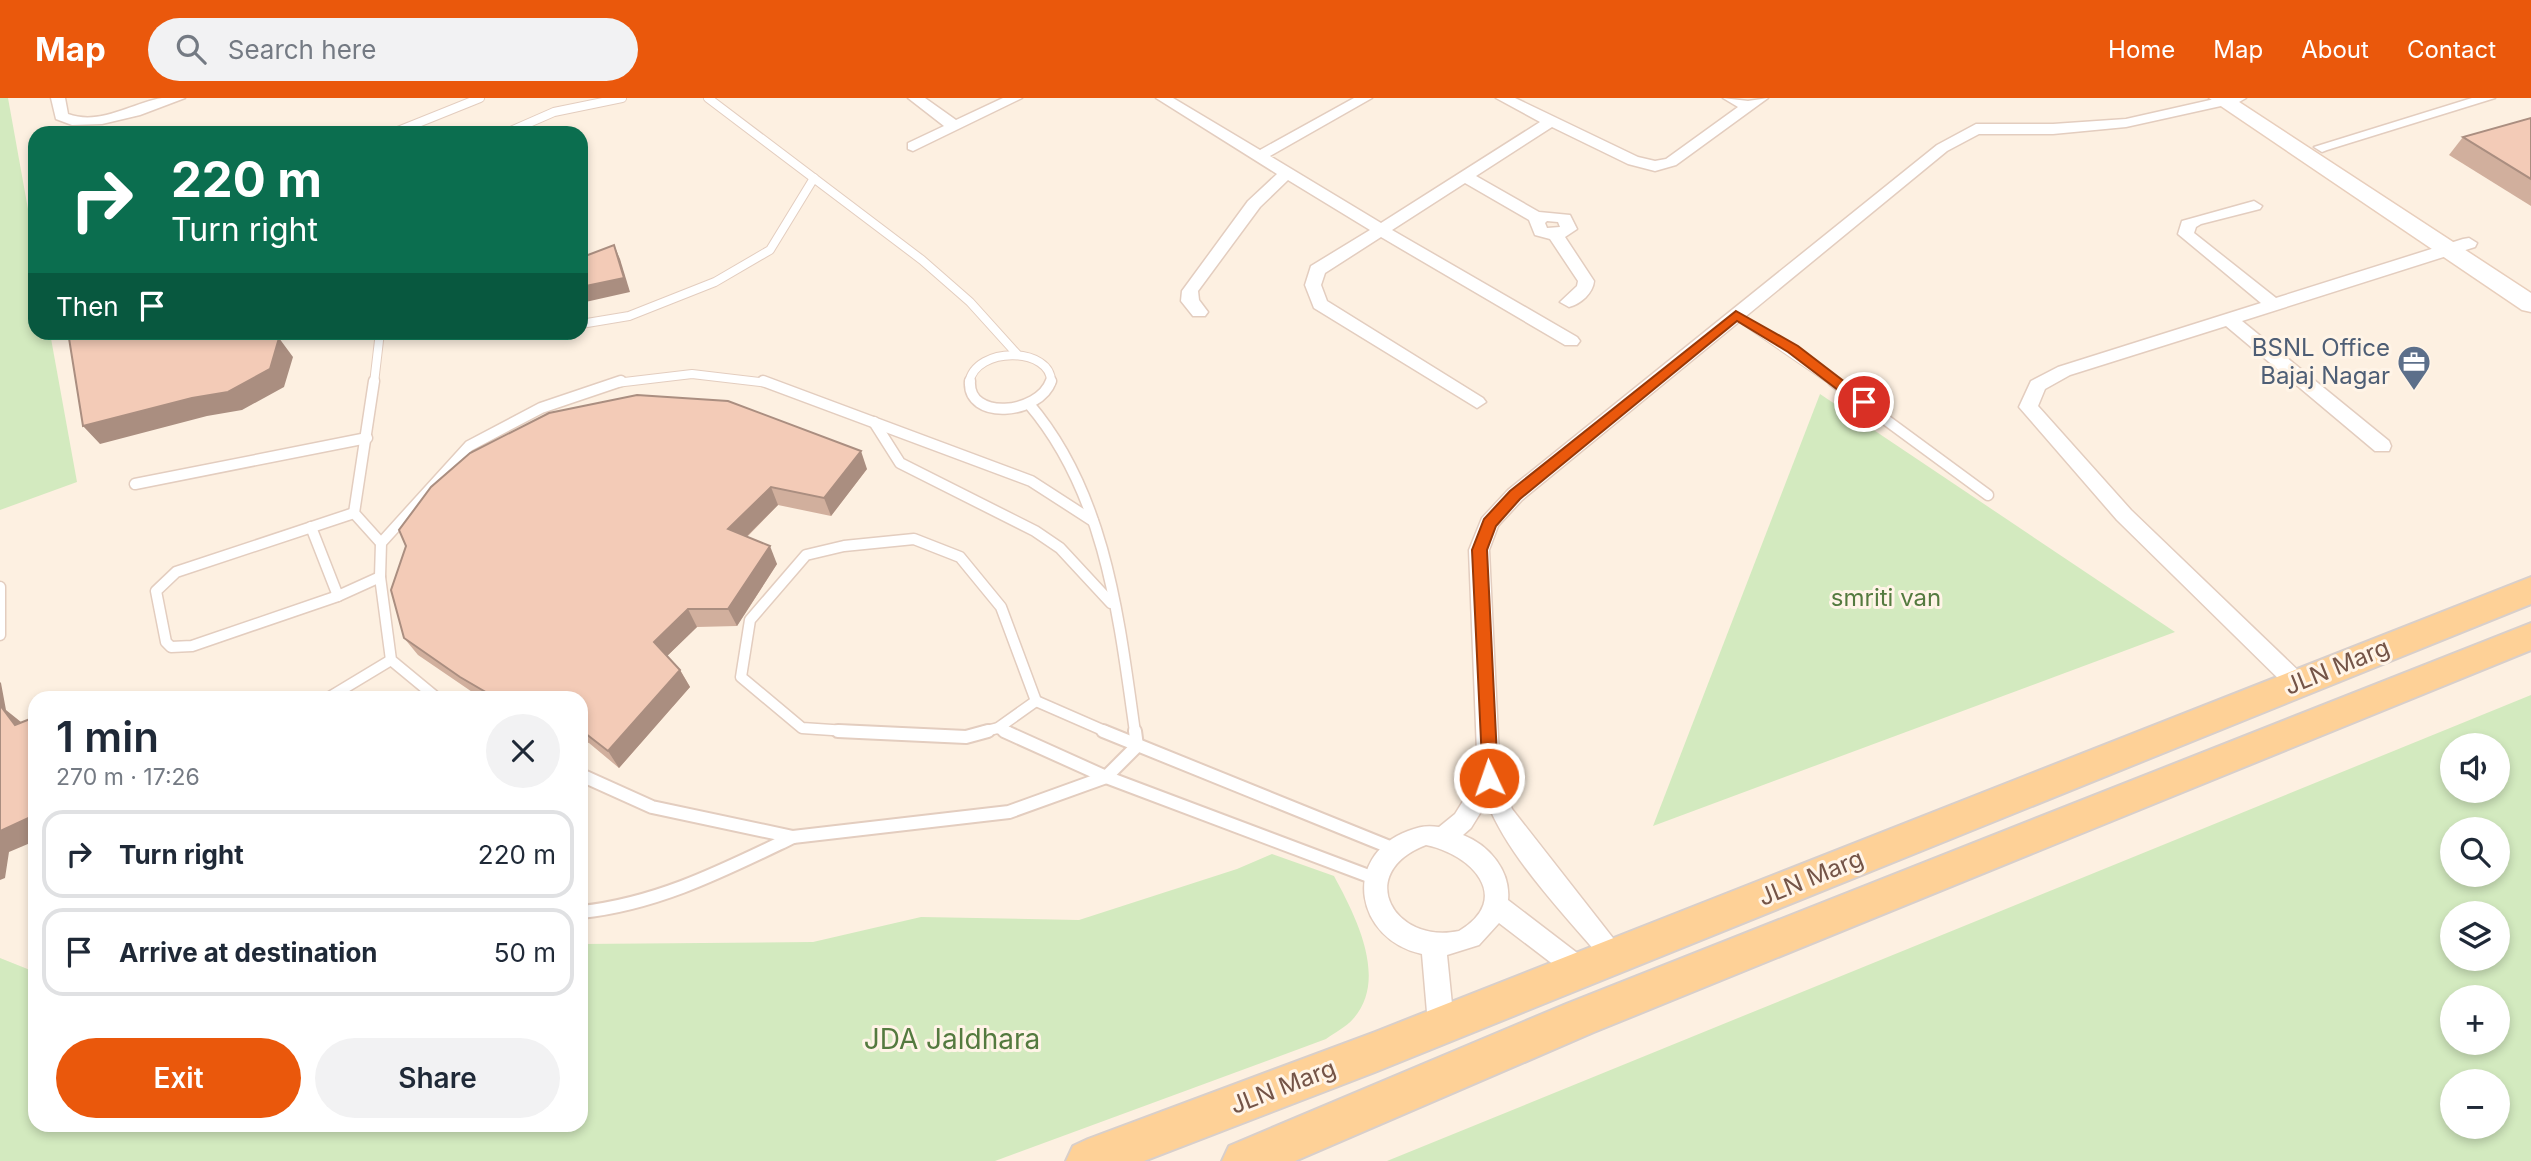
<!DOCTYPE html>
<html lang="en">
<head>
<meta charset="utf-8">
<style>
  :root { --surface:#fff; --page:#f2f2f3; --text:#1f2937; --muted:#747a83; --line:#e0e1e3; --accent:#ea580c }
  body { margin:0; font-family:Inter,sans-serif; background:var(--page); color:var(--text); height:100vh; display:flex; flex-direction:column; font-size:26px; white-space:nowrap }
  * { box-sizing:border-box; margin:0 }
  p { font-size:23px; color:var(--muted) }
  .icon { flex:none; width:38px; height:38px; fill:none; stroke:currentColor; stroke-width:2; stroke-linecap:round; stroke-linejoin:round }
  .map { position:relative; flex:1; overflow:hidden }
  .side { position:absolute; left:28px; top:593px; width:560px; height:441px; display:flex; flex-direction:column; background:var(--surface); border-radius:21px; box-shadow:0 4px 10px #0003 }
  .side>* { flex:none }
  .top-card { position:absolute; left:28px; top:28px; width:560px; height:214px; border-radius:21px; box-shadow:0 4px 10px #0003; background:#0b6e4f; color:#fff; overflow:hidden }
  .buttons { position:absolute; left:2440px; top:635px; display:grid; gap:14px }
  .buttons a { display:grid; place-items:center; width:70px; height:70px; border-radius:50%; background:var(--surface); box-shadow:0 4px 10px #0003; font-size:35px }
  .pin { position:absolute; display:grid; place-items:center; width:60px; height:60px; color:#fff; margin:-30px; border:4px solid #fff; border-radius:50%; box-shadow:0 2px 7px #0007 }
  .me { position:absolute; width:77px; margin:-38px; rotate:357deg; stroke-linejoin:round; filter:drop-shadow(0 0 5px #0008) }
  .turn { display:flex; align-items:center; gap:24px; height:147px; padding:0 28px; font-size:32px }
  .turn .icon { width:91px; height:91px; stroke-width:2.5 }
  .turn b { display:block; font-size:49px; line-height:60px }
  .then { display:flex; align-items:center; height:66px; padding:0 28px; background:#0003; gap:14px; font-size:26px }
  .round { display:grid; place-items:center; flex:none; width:74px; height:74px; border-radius:37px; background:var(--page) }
  .overview { display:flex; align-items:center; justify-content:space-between; height:119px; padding:0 28px }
  h1 { font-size:42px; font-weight:600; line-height:52px }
  .cta { display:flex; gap:14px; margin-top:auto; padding:14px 28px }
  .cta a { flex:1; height:80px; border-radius:42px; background:var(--accent); color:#fff; font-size:28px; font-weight:600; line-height:80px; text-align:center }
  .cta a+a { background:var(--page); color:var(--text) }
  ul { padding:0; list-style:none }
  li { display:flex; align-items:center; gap:21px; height:88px; margin:0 14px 10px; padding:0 14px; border:4px solid var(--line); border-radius:21px }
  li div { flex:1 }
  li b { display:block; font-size:26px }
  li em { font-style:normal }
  header { display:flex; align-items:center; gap:42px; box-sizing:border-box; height:98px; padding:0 35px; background:var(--accent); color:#fff }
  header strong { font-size:33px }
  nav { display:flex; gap:38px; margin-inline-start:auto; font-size:24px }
  .search { width:490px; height:63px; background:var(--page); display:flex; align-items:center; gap:18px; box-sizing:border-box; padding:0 24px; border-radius:38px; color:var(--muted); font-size:26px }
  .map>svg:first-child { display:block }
</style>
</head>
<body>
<header>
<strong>Map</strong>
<div class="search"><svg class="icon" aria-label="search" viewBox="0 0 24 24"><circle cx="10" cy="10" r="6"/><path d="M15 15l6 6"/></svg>Search here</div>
<nav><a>Home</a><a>Map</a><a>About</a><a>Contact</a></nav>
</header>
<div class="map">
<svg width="2531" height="1063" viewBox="0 0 2531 1063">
  <rect width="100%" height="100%" fill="#fdf0e1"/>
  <!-- green -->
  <g fill="#d3eabf" fill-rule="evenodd">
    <path d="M0,0H8L35,150V234L50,235L77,384L0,412Z"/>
    <path d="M1820,296L2175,534L1653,728Z"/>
    <path d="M2531,597V1063H1387ZM2452,648H2497V693H2452ZM2452,732H2497V777H2452ZM2452,816H2497V861H2452ZM2452,900H2497V945H2452ZM2452,984H2497V1029H2452Z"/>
    <path d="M1272,756L1334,778C1355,817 1389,881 1353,921C1346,929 1334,935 1326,941L995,1063H0V860L35,874V1027H581V846L813,844L921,819L1079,822L1237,771Z"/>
  </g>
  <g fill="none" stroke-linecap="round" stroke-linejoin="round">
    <defs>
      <g id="lane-far2">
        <path d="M708,0L922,162L970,204L1017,256"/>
        <path d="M393,35L480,0"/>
        <path d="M506,35L554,14L622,0"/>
        <path d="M1736,217L1835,285"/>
        <path d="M581,226L629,218L715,184L770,152L814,80"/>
        <path d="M374,285L380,234"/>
        <path d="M616,285L692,276L768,285"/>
        <path d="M969,285C975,247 1053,249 1051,285"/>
      </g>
      <g id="lane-far1">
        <path d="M374,283L354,415L381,445"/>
        <path d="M763,283L1031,383L1093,423"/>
        <path d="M970,283C967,323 1039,317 1051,283"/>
        <path d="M1833,283L1988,397"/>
        <path d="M1029,306C1106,396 1119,521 1135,634"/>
        <path d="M874,324L900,365L1035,433L1060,450L1111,505"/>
        <path d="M135,386L367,340"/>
        <path d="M354,415L176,474L156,493L166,544L171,549L192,548L338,498L380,479"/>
        <path d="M311,429L338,498"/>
        <path d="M0,489V537"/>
        <path d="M328,600L391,562"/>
        <path d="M437,600L391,562L380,479L381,445L469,348L541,310L621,283"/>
        <path d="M1036,603L1107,634"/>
        <path d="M998,630L1008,634"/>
        <path d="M862,634L802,630L741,579L750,522L806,457L844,448L914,441L960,459L1001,509L1036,603"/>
        <path d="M982,634L998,630L1036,603"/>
      </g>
      <g id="lane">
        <path d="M838,633L966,639L988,633"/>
        <path d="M1004,633L1106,679L1374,780"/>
        <path d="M1103,633L1392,750"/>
        <path d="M581,677L652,709L793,739L1009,714L1106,679L1137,648L1135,633"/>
        <path d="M581,814C658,806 724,772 793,739"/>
      </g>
      <g id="street">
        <path d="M51,0H65L68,16C100,28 132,5 162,0C170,0 178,0 185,0L140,17L102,26L72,27L56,21Z"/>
        <path d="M908,0H925L956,22L1003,0H1022L913,53L908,51V45L944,28Z"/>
        <path d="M1156,0H1173L1260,52L1354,0H1372L1270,58L1381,125L1540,24L1496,0H1515L1638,59L1655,63L1666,61L1738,9L1723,0L1748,3L1768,0L1676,67L1655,73L1628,66L1552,29L1476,78L1539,114L1570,117L1577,131L1565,139L1594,183C1593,195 1581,206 1569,209L1560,204L1577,188L1578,183L1550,141L1535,137L1529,122L1465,85L1392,132L1577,239L1580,243L1577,247H1565L1381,139L1325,175L1321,187L1327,203L1483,300L1486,304L1477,310L1314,210L1305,187L1311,168L1370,132L1288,82L1260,109L1198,193L1199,202L1208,214L1205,218H1193L1181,203L1182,193L1248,103L1277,76ZM1547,123L1558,124L1560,129L1547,130L1545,125Z"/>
        <path d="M2219,0H2246L2239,4L2126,29L2053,36H1979L1947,53L1522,402L1498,428L1489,452L1500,680L1512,711L1627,858L1624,866L1615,870L1606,866C1567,819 1509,761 1487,704L1471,730L1463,737C1489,747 1511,773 1508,802L1589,864L1593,872L1589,880L1580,884L1571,880L1499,825L1479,847L1447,857L1454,926L1450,935L1441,938L1432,935L1428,926L1422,856C1356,842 1340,759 1408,733C1419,729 1426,727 1439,729L1455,716L1478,679L1469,452L1482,420L1508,392L1937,47L1976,26H2053L2126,21ZM1426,747C1471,756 1514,800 1459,833C1394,847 1353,775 1426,747Z"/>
        <path d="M2472,0H2495L2327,52L2322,54L2314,49Z"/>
        <path d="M2254,103L2262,108L2260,111L2201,126L2196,129L2194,135L2276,200L2463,141L2469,140L2477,145L2475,149L2242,223L2389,343L2391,348L2389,353H2375L2226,228L2070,277L2045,291L2038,308L2131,412L2305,579L2308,585L2305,591L2297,594L2289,591L2117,422L2019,309L2031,283L2058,269L2261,205L2178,136L2182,123Z"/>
      </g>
      <path id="secondary" d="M2209,0H2233L2531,195V214L2522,212Z"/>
      <g id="primary">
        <path d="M2531,479V506L1375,974L1144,1063H1066L1073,1048L1088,1041L1375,934Z"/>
        <path d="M2531,525V552L1594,934L1295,1063H1222L1229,1048L1566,906Z"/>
      </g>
    </defs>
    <!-- lane-far2 casing -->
    <use href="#lane-far2" stroke="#e3cdbf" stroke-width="10"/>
    <!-- lane-far1 casing -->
    <use href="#lane-far1" stroke="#e3cdbf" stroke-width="13"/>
    <!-- lane casing -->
    <use href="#lane" stroke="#e3cdbf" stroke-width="16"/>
    <!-- street casing -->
    <use href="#street" stroke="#e3cdbf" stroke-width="3"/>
    <!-- secondary casing -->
    <use href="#secondary" stroke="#e8cebc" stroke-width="3"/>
    <!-- primary casing -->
    <use href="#primary" stroke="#d8cfcb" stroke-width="4"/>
    <!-- lane-far2 -->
    <use href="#lane-far2" stroke="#fff" stroke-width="8"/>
    <!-- lane-far1 -->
    <use href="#lane-far1" stroke="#fff" stroke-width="10"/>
    <!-- lane -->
    <use href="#lane" stroke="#fff" stroke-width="12"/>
    <!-- street -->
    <use href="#street" fill="#fff" fill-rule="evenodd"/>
    <!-- secondary -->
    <use href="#secondary" fill="#fff" fill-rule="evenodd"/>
    <!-- primary -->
    <use href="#primary" fill="#fed197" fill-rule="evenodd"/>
  </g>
  <!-- wall -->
  <g fill="#d1af9d">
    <path d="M2531,20V108L2449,57L2463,39Z"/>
    <path d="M867,371L831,418L778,407L747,439L777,466L737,528L697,529L667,558L680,572L690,589L619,670L589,645L581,643V600H481L418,557L404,540L406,448Z"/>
  </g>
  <!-- shaded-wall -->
  <g fill="#aa8e80">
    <path d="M614,147L620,161L630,194L581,205V189Z"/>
    <path d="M279,240L293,259L284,289L242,312L207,318L100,346L83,328Z"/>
    <path d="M861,353L867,371L831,418L824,400Z"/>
    <path d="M771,389L778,407L736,449L728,431Z"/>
    <path d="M770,448L777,466L737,528L728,511Z"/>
    <path d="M688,511L697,529L664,561L654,544Z"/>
    <path d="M680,572L690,589L619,670L608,653Z"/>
    <path d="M0,584L1,585L6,612L21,624L35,643L0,622Z"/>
    <path d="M35,717V743L9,754L5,780L0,782V733Z"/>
  </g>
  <!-- building -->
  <g fill="#f3cbb7" stroke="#aa8e80" stroke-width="2">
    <path d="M2531,20V81L2463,39Z"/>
    <path d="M614,147L624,180L581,189V157H588Z"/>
    <path d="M68,234H267L279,240L270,271L228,294L192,300L83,328Z"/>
    <path d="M637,297L728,303L861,353L824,400L771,389L728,431L770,448L728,511H688L654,544L680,572L608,653L581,632V600H496L460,579L404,540L391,492L406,448L399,432L431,389L470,355L549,315Z"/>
    <path d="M0,607L15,627L35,619V717L0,733Z"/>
  </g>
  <!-- route -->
  <path fill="#ea580c" stroke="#983908" stroke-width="2" d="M1736,213L1798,248L1871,304L1864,309L1859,308L1788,254L1737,223L1520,401L1496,428L1487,452L1498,680L1489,687L1483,685L1472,452L1484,421L1510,393Z"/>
  <!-- icons -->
  <defs>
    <symbol id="office-pin" viewBox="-11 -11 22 30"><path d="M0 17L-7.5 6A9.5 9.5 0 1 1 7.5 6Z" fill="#5c6f8a" stroke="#fff4e7"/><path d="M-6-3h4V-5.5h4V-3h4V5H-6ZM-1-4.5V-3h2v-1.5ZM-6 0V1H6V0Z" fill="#fff"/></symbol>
  </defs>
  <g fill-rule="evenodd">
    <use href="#office-pin" x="2395" y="245" width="38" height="52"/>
  </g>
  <g text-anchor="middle" stroke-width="6" stroke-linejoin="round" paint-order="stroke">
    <!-- service labels -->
    <g font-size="24" fill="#4e5e75" stroke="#fff4e7" text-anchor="end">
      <text x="2390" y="258">BSNL Office<tspan x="2390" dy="28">Bajaj Nagar</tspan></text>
    </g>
    <!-- park labels -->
    <g font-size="24" fill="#547a3f" stroke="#fff4e7">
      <text x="1886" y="508">smriti van</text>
    </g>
    <!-- street labels -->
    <g font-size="24" fill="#745447" stroke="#fff4e7">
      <text transform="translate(2337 569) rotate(-22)" y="8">JLN Marg</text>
      <text transform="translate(1811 780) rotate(-22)" y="8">JLN Marg</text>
      <text transform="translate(1283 989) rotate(-21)" y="8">JLN Marg</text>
    </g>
    <!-- near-park labels -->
    <g font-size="28" fill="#547a3f" stroke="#fff4e7">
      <text x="952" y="951">JDA Jaldhara</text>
    </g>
  </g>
</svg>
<div class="buttons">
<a><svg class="icon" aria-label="sound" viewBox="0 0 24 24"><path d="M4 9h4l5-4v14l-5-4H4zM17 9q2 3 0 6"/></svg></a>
<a><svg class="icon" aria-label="search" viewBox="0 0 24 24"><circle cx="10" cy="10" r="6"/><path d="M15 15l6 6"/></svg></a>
<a><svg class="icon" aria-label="layers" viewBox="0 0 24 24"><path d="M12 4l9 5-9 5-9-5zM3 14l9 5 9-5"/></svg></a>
<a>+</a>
<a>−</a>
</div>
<div class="pin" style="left:1864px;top:304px;background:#d93025"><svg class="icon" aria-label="arrive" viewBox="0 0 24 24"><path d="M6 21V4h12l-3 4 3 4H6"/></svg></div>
<svg class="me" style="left:1489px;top:680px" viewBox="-20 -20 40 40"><circle r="17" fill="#ea580c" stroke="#fff" stroke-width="3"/><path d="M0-11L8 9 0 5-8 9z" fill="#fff"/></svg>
<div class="top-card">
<div class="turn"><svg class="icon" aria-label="right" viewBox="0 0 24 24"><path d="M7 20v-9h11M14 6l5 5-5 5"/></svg><div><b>220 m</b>Turn right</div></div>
<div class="then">Then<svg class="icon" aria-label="arrive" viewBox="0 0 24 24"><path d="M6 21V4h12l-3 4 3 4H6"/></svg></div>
</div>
<section class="side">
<div class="overview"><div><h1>1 min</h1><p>270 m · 17:26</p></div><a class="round"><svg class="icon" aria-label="close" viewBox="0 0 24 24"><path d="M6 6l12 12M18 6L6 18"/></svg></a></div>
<ul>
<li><svg class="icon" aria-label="right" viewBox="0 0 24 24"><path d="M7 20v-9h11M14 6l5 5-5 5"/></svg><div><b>Turn right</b></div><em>220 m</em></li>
<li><svg class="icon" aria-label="arrive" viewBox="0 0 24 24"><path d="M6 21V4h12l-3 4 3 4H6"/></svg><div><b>Arrive at destination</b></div><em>50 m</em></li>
</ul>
<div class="cta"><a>Exit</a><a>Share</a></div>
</section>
</div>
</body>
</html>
